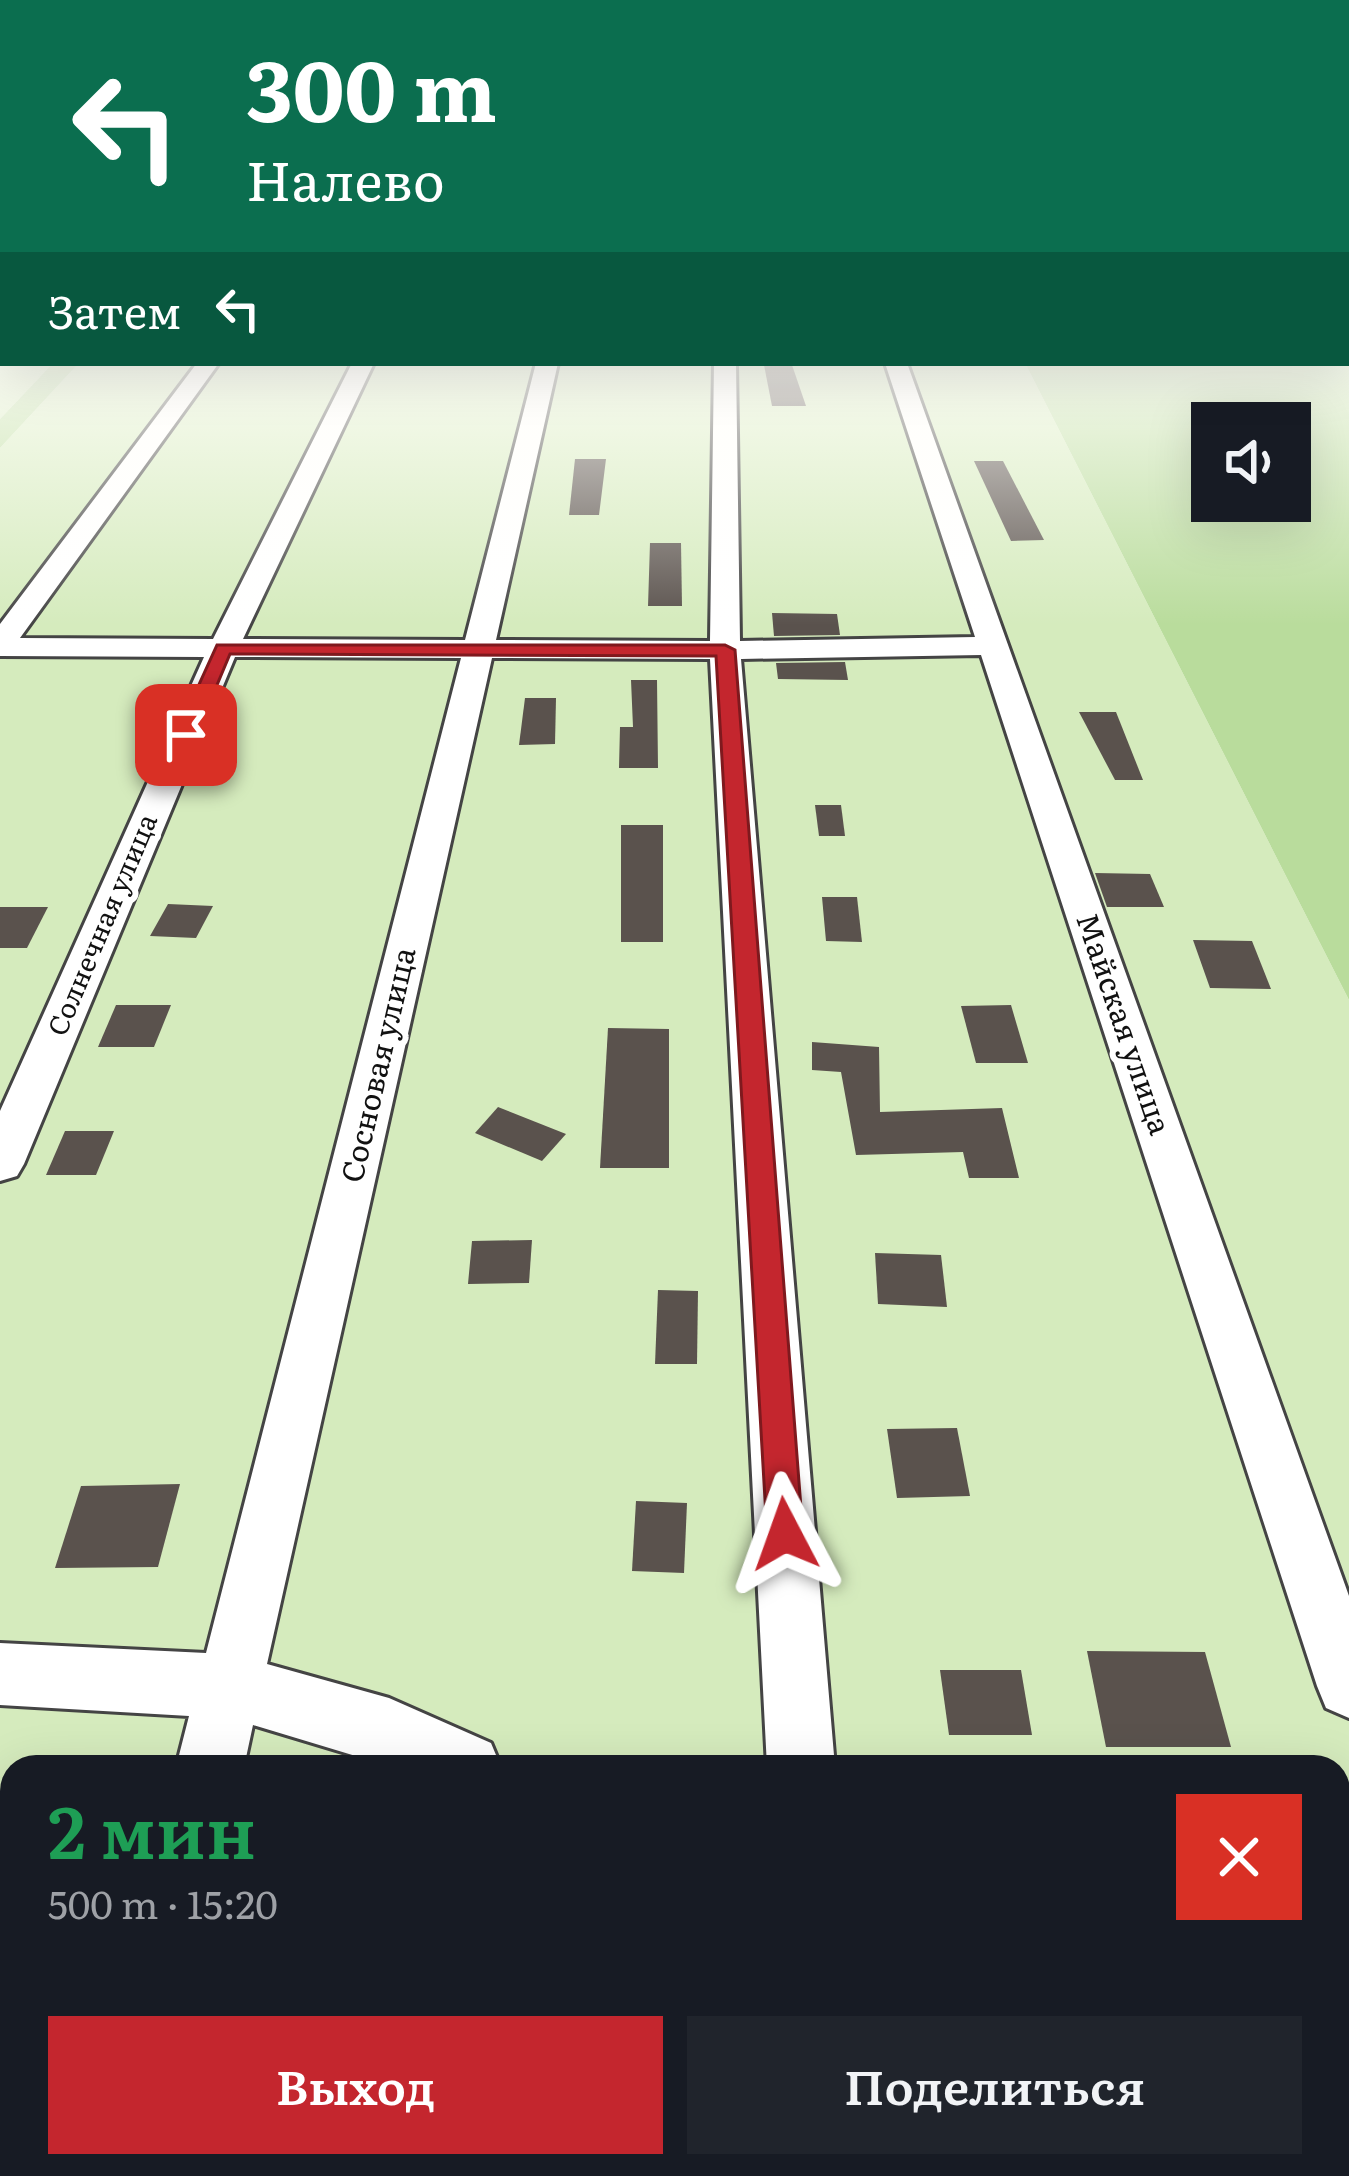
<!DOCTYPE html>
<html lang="ru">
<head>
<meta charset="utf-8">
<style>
  :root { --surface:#171b24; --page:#20242c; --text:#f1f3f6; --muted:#9ea1a6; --accent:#c4262e }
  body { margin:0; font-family:Literata,serif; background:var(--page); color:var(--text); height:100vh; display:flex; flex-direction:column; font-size:45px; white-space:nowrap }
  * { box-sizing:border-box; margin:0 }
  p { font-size:39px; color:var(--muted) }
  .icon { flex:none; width:66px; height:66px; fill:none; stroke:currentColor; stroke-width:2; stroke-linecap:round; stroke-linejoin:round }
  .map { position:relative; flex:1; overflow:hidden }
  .side { position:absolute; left:0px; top:1755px; width:1350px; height:423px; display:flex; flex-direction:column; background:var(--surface); border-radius:36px 36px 0 0; box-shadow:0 12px 48px #0002 }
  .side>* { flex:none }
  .banner { position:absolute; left:0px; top:0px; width:1350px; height:366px; box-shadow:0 12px 48px #0002; background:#0b6e4f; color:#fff; overflow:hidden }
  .buttons { position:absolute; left:1191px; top:402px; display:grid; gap:24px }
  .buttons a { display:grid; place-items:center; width:120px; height:120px; border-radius:0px; background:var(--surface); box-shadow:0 12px 48px #0002; font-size:60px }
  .pin { position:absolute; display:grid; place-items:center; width:102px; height:102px; color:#fff; margin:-51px; border-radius:24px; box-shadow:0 6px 18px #0006 }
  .me { position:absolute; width:132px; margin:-66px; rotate:356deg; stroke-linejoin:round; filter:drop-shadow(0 0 9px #0008) }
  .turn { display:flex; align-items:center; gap:42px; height:252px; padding:0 48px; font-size:54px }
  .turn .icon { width:156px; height:156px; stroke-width:2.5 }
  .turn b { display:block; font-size:84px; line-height:102px }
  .then { display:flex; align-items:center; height:114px; padding:0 48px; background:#0003; gap:24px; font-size:45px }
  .round { display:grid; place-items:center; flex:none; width:126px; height:126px; border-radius:0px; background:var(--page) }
  .head { display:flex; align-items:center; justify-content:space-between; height:204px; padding:0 48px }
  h1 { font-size:72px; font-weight:600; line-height:90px; color:#1e9e55 }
  .cta { display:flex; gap:24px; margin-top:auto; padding:24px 48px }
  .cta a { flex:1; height:138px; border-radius:0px; background:var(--accent); color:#fff; font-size:48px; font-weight:600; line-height:138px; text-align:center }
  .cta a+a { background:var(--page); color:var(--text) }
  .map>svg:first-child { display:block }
</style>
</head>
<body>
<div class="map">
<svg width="1349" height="2176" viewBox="0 0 1349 2176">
  <rect width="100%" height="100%" fill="#fffdf5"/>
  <!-- green -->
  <g fill="#d5ebbd">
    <path d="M0,320L3,363H53L0,419Z"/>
    <path d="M79,363H1025L1349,1000V2176H1272L1236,2166H1338V1767H12V1821L0,1817V448Z"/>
  </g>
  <!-- forest -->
  <g fill="#b9dc9c" fill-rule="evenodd">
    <path d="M1347,320H1349V1000L1025,363H1347ZM1290,423V501H1212V423Z"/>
    <path d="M53,363H79L0,448V419Z"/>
    <path d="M0,1817L12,1821V2080L0,2078Z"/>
    <path d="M495,2166H1236L1272,2176H543Z"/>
  </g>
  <!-- building -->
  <g fill="#5a524d">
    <path d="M764,365H792L806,406H772Z"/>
    <path d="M575,459H606L599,515H569Z"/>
    <path d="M974,461H1003L1044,540L1011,541Z"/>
    <path d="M650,543H681L682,606H648Z"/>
    <path d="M772,613L837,614L840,635L774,636Z"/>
    <path d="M845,662L848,680L778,679L776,663Z"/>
    <path d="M631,680H657L658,768H619L620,727H633Z"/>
    <path d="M525,698H556L555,744L519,745Z"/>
    <path d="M1079,712H1116L1143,780H1115Z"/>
    <path d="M815,805H841L845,836H819Z"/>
    <rect x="621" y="825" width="42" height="117"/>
    <path d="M1095,873L1150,874L1164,907H1107Z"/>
    <path d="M822,897H857L862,942L826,941Z"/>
    <path d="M168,904L213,906L196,938L150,936Z"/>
    <path d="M0,907H48L27,948H0Z"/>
    <path d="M1193,940L1252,941L1271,989L1210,988Z"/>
    <path d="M116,1005H171L154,1047H98Z"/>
    <path d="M1011,1005L1028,1063H976L961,1006Z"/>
    <path d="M608,1028L669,1029V1168H600Z"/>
    <path d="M812,1042L879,1047L880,1112L1002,1108L1019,1178H969L963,1152L856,1155L841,1072L812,1070Z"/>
    <path d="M498,1107L566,1134L542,1161L475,1133Z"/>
    <path d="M65,1131H114L96,1175H46Z"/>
    <path d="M532,1240L529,1283L468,1284L472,1241Z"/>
    <path d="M875,1253L941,1255L947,1307L878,1304Z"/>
    <path d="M658,1290L698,1291L697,1364H655Z"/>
    <path d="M957,1428L970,1496L897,1498L887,1429Z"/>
    <path d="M180,1484L158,1567L55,1568L81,1486Z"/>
    <path d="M636,1501L687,1503L684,1573L632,1571Z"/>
    <path d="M1087,1651L1205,1652L1231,1747H1106Z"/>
    <path d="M940,1670H1021L1032,1735H949Z"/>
  </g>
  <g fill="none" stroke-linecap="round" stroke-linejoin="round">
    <defs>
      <g id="minor">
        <path d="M0,320H3L0,332Z"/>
        <path d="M197,363H219L20,638L213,639L352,363H374L243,639L465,640L536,363H558L496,640L710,641L714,363H736L740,641L975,637L885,363H907L1349,1596V1718L1326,1708L1317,1686L981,655L741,659L835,1767H767L710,659L492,658L267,1664L389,1698L491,1743L501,1767H392L253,1725L244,1767H176L189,1716L0,1705V1643L206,1653L461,658L235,657L24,1164L17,1176L0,1181V1111L204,657L0,656V624Z"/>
        <path d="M0,1958L12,1963V2053L0,2048Z"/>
        <path d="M1338,1984L1349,1987V2063L1338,2060Z"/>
        <path d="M31,2166H113L109,2176H26Z"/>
        <path d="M465,2166H593L598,2176H469Z"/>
      </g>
    </defs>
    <!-- minor casing -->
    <use href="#minor" stroke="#444" stroke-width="6"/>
    <!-- minor -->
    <use href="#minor" fill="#fff" fill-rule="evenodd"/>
  </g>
  <!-- sky -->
  <linearGradient id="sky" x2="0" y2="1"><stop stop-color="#95c6ee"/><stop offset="0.51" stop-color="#fffefa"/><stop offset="1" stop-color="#fffefa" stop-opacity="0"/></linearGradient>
  <rect width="1349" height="625" fill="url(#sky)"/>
  <!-- route -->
  <path fill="#c4262e" stroke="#7f191e" stroke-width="3" d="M217,645H725L735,650L803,1534L798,1546L785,1551L772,1546L767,1534L716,656L230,654L196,735L179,739L176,735Z"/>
  <g text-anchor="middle" stroke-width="12" stroke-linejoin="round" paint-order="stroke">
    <!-- far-street labels -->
    <g font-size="27" fill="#111" stroke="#fff">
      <text transform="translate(103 925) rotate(-67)" y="9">Солнечная улица</text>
    </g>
    <!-- street labels -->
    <g font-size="30" fill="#111" stroke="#fff">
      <text transform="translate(1123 1024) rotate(71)" y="10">Майская улица</text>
      <text transform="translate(379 1065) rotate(-77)" y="10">Сосновая улица</text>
    </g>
  </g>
</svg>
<div class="buttons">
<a><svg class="icon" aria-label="sound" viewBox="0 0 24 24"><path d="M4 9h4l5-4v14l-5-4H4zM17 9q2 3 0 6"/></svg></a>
</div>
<div class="pin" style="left:186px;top:735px;background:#d93025"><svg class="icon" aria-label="arrive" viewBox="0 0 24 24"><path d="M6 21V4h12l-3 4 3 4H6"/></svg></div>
<svg class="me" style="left:785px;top:1534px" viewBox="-20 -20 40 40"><path d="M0-17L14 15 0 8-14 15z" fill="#c4262e" stroke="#fff" stroke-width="4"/></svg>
<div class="banner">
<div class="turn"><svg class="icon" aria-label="left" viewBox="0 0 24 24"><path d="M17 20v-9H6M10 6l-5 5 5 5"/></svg><div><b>300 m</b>Налево</div></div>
<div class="then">Затем<svg class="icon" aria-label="left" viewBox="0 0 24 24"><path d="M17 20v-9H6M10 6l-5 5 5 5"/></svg></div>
</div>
<section class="side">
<div class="head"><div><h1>2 мин</h1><p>500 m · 15:20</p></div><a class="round" style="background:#d93025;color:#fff"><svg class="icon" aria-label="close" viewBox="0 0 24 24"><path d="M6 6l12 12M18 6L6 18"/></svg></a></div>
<div class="cta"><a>Выход</a><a>Поделиться</a></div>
</section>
</div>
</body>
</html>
